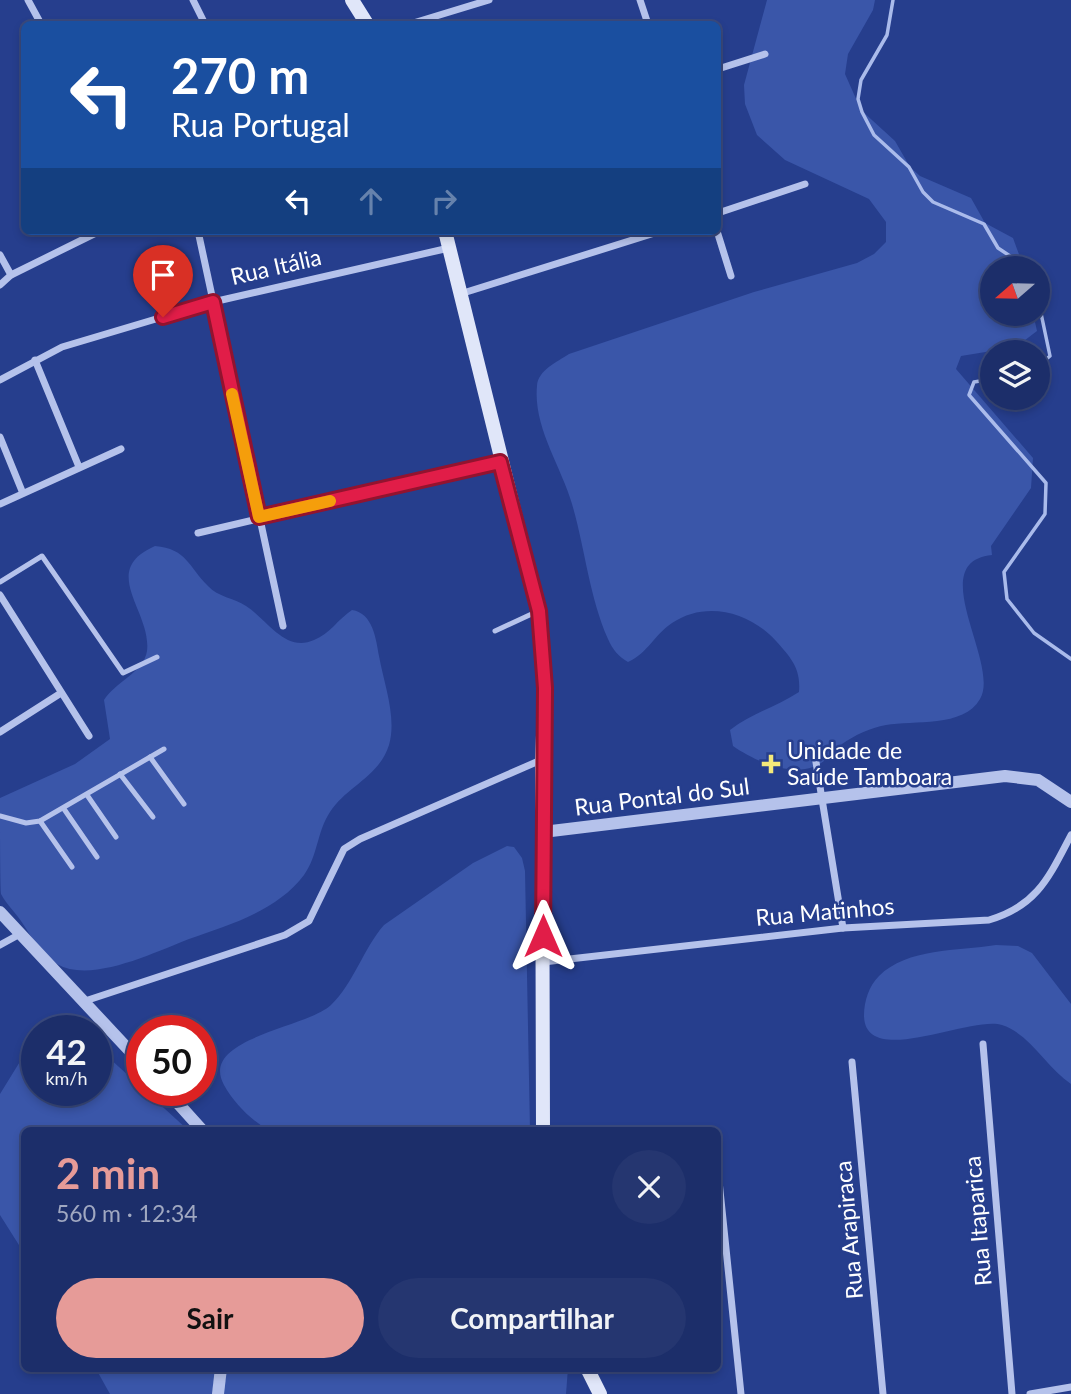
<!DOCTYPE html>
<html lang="pt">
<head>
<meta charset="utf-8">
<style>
  :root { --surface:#1c2e6a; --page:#253670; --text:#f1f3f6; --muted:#a0a8c1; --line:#3a4a7e; --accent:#e69b98 }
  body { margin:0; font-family:Lato,sans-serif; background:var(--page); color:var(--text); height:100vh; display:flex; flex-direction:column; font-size:26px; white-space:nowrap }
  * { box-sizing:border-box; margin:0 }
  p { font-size:23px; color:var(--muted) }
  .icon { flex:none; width:38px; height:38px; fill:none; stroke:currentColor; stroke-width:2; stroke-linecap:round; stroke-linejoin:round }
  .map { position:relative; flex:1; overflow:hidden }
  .panel { position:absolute; left:21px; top:1127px; width:700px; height:245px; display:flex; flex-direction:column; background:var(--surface); border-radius:10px; box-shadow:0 4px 10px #0003,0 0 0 2px var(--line) }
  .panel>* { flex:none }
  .hud { position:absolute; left:21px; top:21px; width:700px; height:214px; border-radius:10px; box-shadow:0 4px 10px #0003,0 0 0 2px var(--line); background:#1a4fa0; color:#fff; overflow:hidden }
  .needle { width:46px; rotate:250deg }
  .fabs { position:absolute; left:980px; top:256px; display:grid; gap:14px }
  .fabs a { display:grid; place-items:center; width:70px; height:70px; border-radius:50%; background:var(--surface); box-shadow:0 4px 10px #0003,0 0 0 2px var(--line); font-size:35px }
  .speed { position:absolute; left:21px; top:1015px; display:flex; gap:14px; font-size:35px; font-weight:700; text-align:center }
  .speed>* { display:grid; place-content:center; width:91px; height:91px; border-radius:50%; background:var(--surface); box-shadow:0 4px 10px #0003,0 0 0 2px var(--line); line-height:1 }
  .speed small { font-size:18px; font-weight:400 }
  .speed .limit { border:10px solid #d22; background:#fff; color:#111 }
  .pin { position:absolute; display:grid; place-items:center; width:60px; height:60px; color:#fff; margin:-72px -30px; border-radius:50% 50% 50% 0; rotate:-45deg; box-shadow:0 0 7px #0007 }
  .pin .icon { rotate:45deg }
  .me { position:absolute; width:77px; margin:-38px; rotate:0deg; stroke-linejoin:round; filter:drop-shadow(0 0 5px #0008) }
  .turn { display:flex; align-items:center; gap:24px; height:147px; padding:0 35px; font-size:32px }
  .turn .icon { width:91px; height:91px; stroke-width:2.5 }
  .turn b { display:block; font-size:49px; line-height:60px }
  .lanes { display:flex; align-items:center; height:66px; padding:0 35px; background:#0003; justify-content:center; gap:35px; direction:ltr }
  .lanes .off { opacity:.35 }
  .round { display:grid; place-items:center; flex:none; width:74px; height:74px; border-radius:37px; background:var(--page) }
  .summary { display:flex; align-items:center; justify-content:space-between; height:119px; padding:0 35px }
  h1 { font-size:42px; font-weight:700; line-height:52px; color:var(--accent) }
  .cta { display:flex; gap:14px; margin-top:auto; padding:14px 35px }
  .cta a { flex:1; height:80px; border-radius:42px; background:var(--accent); color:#111; font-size:28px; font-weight:700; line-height:80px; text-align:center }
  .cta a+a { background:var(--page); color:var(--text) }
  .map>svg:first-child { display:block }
</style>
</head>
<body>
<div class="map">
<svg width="1071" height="1394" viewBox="0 0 1071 1394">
  <rect width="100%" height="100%" fill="#263e8d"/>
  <!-- green -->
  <g fill="#3a56a9">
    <path d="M767,0H875L873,10L848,54L845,74L861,110L895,141L910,167L920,176L971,198L985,223L1013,238L1024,268H992V313H1033L1037,331L1016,347L961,356L956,369L1033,458L1031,488L991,546L992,555C923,562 1001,664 980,699C964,728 913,720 886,725C870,728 855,735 842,744C833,752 825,763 813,767C788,776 753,760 733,746L730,730C752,713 776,707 799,692C801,668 791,658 776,641C750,612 706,600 672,623C655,634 648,653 628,662C618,656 613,650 608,639C589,596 585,548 572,504C561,466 533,427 537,386C538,370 557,362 569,354L754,292L857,263L874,254L886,242V222L869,199L785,160L757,135L745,104L744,85Z"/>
    <path d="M155,546C187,549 188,566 208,586C218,597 234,598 246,606C267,619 285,653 314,640C330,634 338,619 352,610C373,613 376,639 379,656C384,684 397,717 389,745C379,777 347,786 330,812C317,831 318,856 304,875C277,911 229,925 189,939C155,952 91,984 57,964C42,955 32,938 23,924C17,914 6,904 1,894C0,882 0,816 0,798L75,764L110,739L104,700C114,683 144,672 147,651C152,611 98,571 155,546Z"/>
    <path d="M507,846L514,847L522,858L525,871L530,1130H268C250,1119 234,1103 224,1085C198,1038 307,1028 331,1005C354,983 363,949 384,925L473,863Z"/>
    <path d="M996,945L1018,946L1032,953L1071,1004V1084C1047,1068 1030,1034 1002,1025C971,1015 864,1070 864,1015C864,1001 869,986 879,976C907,948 958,951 996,945Z"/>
    <path d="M37,1034V1090H96V1046L188,1130H24V1253L0,1215V1094Z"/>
    <path d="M568,1368L566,1394H110L96,1369Z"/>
  </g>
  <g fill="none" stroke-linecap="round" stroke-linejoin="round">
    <!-- stream -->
    <g stroke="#aabbeb" stroke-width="3.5">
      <path d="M893,0L887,35L861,80L858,99L862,112L874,135L909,167L923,192L933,202L984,224L998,248L1028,268"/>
      <path d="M1038,299L1050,356L1038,366"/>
      <path d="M992,379L974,382L969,395L1046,483L1045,514L1004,572L1007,599L1034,633L1071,659"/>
    </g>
    <!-- service -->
    <g stroke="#b5c2eb" stroke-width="5">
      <path d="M0,582L42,556L123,673L157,657"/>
      <path d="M495,631L536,612"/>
      <path d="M150,757L184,804"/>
      <path d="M120,774L153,817"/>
      <path d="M87,795L116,837"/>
      <path d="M64,809L97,857"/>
      <path d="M0,816L26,823L40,821L164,749"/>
      <path d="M40,821L72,867"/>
    </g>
    <!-- minor -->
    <g stroke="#b5c2eb" stroke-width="7">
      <path d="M28,0L41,24"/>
      <path d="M193,0L205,24"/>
      <path d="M640,0L648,24"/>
      <path d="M410,24L489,0"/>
      <path d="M718,69L765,54"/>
      <path d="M718,213L805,184"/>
      <path d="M198,231L283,626"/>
      <path d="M717,231L731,276"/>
      <path d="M0,255L11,275"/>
      <path d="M0,285L11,275L100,231"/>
      <path d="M460,294L661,231"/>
      <path d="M35,360L79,467"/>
      <path d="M0,380L62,347L213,302L449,248"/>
      <path d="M0,437L22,491"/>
      <path d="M0,504L121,449"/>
      <path d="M198,533L500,462"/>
      <path d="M0,595L89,736"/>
      <path d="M0,732L61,693"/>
      <path d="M814,750L843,928"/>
      <path d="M0,945L20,934"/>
      <path d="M543,962L843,928L989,920C1037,906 1049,877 1071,835"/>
      <path d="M85,1001L285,935L309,921L344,849L360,839L541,760"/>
      <path d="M983,1044L1012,1394"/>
      <path d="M852,1062L883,1394"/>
      <path d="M718,1171L741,1394"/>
      <path d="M1030,1394L1071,1387"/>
    </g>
    <!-- tertiary -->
    <g stroke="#b5c2eb" stroke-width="12">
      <path d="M543,832L1005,776L1038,780L1071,802"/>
      <path d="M0,912L142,1064"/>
      <path d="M166,1090L202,1130"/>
      <path d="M218,1394L221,1368"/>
    </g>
    <!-- secondary -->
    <g stroke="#e0e6f9" stroke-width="14">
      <path d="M352,0L367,24"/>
      <path d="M445,231L539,611L545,688L542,759L543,1130"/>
      <path d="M587,1368L600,1394"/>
    </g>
  </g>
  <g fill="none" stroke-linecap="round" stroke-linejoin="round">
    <defs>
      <path id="route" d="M163,317L213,302L259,517L500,462L539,611L545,688L543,936"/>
    </defs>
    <!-- route casing -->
    <use href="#route" stroke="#92132f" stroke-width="18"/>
    <!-- route -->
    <use href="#route" stroke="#e11d48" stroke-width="12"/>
    <!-- slow -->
    <path stroke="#f59e0b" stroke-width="12" d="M232,394L259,517L330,501"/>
  </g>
  <!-- markers -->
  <path fill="#f4e97a" stroke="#263e8d" stroke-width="2.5" d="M767.5 753.5h7v7h7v7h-7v7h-7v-7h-7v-7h7z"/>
  <g text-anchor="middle" stroke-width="5" stroke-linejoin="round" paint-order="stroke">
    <!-- street labels -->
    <g font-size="23" fill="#fff" stroke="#263e8d">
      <text transform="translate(276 267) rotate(-13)" y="8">Rua Itália</text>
      <text transform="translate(662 797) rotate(-7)" y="8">Rua Pontal do Sul</text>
      <text transform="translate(825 912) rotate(-5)" y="8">Rua Matinhos</text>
      <text transform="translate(978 1221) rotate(-95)" y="8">Rua Itaparica</text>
      <text transform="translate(849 1230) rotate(-95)" y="8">Rua Arapiraca</text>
    </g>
    <!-- poi labels -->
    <g font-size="23" fill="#fff" stroke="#263e8d" text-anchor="start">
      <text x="787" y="759">Unidade de<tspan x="787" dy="26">Saúde Tamboara</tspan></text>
    </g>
  </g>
</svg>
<div class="fabs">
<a><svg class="needle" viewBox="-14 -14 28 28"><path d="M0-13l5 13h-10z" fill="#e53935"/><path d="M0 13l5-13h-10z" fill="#a0a8c1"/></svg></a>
<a><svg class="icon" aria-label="layers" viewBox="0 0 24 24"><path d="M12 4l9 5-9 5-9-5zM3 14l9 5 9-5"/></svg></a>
</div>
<div class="speed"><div>42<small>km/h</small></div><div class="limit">50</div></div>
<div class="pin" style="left:163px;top:317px;background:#d93025"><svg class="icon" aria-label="arrive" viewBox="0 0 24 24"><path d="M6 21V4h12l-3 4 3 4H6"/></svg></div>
<svg class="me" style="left:543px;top:936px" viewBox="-20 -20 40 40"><path d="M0-17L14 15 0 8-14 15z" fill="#e11d48" stroke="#fff" stroke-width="4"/></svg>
<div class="hud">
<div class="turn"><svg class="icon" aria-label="left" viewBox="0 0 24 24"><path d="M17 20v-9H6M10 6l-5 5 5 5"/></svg><div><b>270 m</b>Rua Portugal</div></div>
<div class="lanes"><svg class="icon" aria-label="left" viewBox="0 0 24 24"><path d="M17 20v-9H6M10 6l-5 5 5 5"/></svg><svg class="icon off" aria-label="ahead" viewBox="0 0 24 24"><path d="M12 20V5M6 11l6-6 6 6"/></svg><svg class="icon off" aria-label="right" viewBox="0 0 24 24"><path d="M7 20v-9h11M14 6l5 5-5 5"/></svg></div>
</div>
<section class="panel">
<div class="summary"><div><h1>2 min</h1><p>560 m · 12:34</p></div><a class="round"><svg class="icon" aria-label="close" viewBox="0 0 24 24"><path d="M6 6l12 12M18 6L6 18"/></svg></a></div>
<div class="cta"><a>Sair</a><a>Compartilhar</a></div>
</section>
</div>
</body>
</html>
